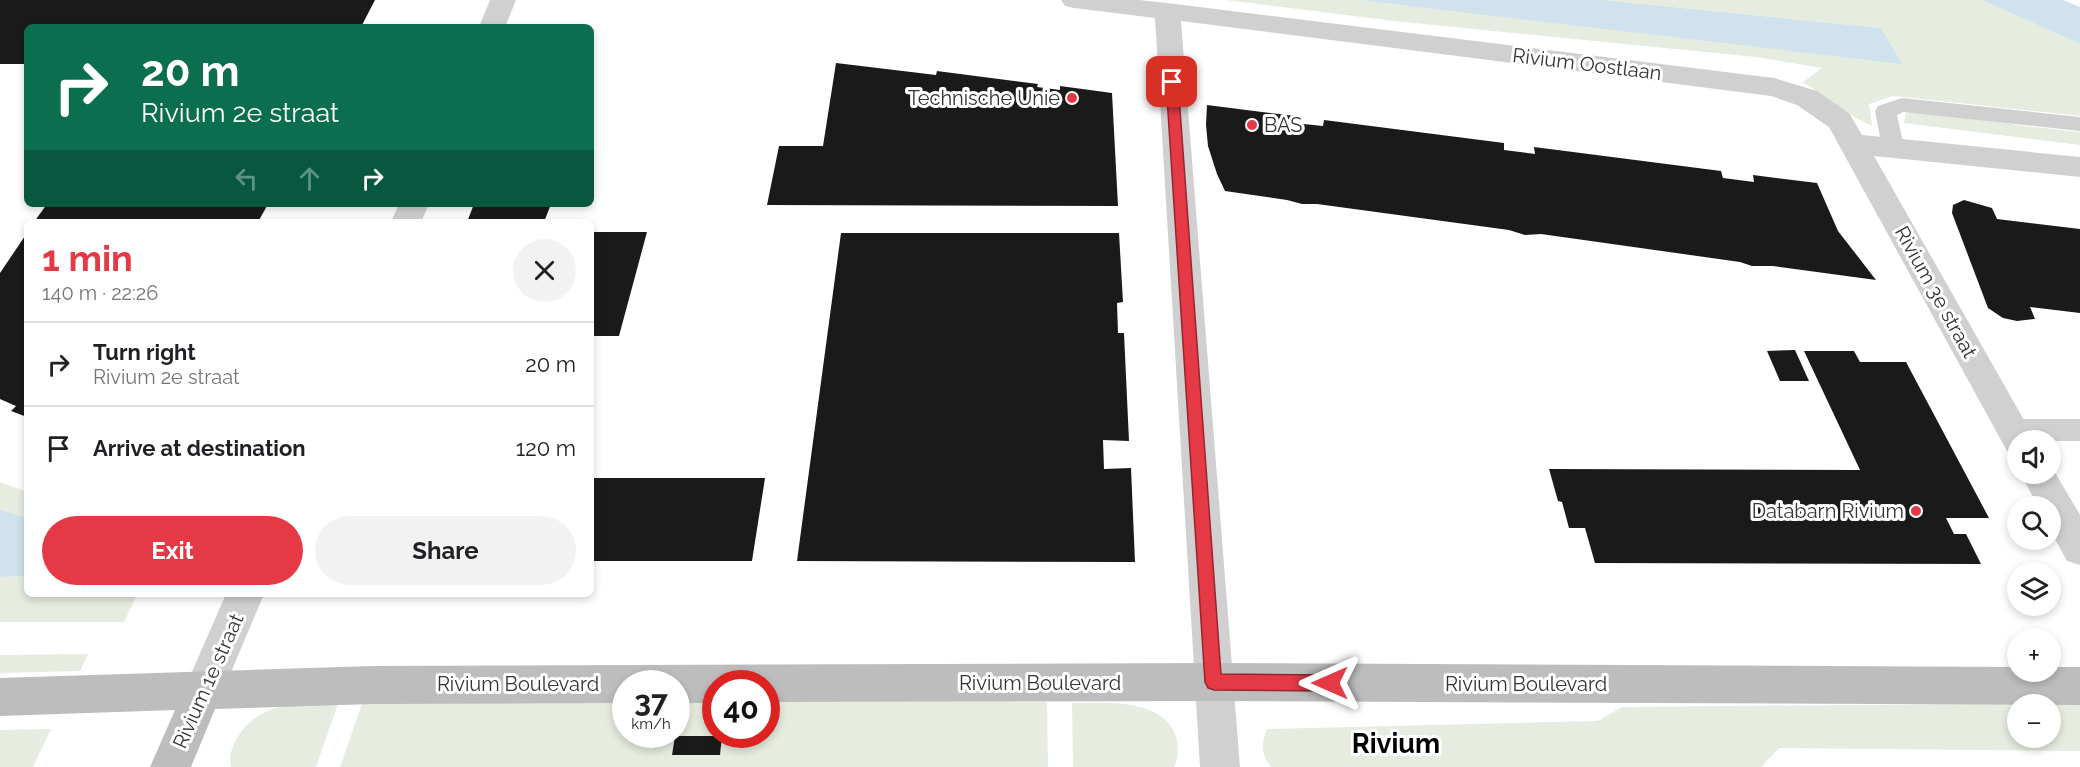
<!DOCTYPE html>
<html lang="en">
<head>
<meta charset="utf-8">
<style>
  :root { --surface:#fff; --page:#f2f2f2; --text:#202124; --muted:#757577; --line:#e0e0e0; --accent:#e63946 }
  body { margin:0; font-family:Raleway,sans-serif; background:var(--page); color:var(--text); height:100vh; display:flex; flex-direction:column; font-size:22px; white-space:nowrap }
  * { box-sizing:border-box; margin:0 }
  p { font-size:20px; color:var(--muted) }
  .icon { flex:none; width:33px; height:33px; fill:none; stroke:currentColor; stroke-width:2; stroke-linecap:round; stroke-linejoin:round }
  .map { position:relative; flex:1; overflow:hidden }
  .drawer { position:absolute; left:24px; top:219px; width:570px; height:378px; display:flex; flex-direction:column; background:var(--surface); border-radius:9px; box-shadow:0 3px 9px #0003 }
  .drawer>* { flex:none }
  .hud { position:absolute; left:24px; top:24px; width:570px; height:183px; border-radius:9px; box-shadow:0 3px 9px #0003; background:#0b6e4f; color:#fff; overflow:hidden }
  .fabs { position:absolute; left:2007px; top:430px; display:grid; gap:12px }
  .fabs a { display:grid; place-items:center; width:54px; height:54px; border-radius:50%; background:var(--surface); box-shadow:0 3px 9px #0003; font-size:30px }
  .speed { position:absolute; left:612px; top:670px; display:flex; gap:12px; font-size:30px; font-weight:700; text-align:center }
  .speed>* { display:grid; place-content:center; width:78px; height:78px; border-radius:50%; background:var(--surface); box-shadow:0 3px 9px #0003; line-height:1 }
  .speed small { font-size:15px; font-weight:400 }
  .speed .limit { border:9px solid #d22; background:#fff; color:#111 }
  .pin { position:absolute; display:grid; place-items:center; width:51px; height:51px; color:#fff; margin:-26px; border-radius:12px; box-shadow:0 3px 9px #0006 }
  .me { position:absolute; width:66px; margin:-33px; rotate:270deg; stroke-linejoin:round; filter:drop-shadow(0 0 4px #0008) }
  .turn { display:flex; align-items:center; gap:21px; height:126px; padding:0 18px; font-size:27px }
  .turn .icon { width:78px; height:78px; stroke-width:2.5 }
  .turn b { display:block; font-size:42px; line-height:51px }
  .lanes { display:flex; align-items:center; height:57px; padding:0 18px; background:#0003; justify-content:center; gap:30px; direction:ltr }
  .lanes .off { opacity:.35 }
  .round { display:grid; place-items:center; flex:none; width:63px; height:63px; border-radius:32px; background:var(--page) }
  .summary { display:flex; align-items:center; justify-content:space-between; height:102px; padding:0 18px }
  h1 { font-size:36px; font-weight:700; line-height:45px; color:var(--accent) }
  .button { display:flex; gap:12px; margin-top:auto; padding:12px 18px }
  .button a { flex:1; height:69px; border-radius:36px; background:var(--accent); color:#fff; font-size:24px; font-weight:700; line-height:69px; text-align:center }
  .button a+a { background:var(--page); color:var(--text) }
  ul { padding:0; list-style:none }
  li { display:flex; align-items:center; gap:18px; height:84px; padding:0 18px; border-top:2px solid var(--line) }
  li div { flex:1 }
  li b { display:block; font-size:22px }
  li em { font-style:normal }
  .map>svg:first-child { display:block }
</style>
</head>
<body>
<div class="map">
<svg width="2080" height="767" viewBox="0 0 2080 767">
  <rect width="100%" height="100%" fill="#fff"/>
  <!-- green -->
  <g fill="#e6ecdf" fill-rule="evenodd">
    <path d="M1226,0H1359L1626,30L1881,28L1603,0H1982L2080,44V116L1893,96L1869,104L1872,126L1856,118L1803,82L1822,68L1756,57L1394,21Z"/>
    <path d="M1924,110L2017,125L2080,132V145L1904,123L1906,113Z"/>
    <path d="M0,482L27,492V518L0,510Z"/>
    <path d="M27,576V594H137L124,622H0V577Z"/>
    <path d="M88,654L80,671L0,673V655Z"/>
    <path d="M339,701L316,767H231C229,757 231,749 236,740C256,702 301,702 339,701Z"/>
    <path d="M363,701H625L626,735H676L677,701H715L716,735H766L767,702H1047L1048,767H340ZM675,736H722L720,754L672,755Z"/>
    <path d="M1072,703C1106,703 1166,697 1177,740C1179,749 1178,759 1174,767H1073Z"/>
    <path d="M2080,703V751L1779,748L1761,767H1271C1261,754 1261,744 1267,729L1598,721L1622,707ZM2018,705H2050V738H2018Z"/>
    <path d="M51,729L33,767H0V730Z"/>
  </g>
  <!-- water -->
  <g fill="#cfe2ee">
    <path d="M1359,0H1603L1881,28L1902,64Z"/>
    <path d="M1982,0H2063L2080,7V44Z"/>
    <path d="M0,510L27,518V576L0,577Z"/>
  </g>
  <!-- building -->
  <g fill="#1a1a1a">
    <path d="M0,0H375L361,27H27V64H0Z"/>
    <path d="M836,63L936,75L937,71L1038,84L1037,87L1060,90V86L1112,93L1118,206L767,205L779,146H823Z"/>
    <path d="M1207,105L1295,116L1294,123L1323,126L1324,120L1504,143V150L1535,154L1534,147L1721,171L1723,178L1754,182L1753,175L1817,183L1838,231L1876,280L1773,266H1752L1740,262L1541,234L1525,235L1509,230L1317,204H1302L1287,200L1225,191L1217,174L1208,146L1206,125Z"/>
    <path d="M1964,200L1992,208L1997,219L2080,229V313L2030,307L2035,319L2017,321L2003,318L1988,308L1952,213L1953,205Z"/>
    <path d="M47,204H268L258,222H34Z"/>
    <path d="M474,204H551L544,222H467Z"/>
    <path d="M591,232H647L619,336H591Z"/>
    <path d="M27,233V417L11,411L16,406L0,399V273Z"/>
    <path d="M841,233H1119L1123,302L1117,303L1118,333H1124L1129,441L1103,440L1104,469L1131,468L1135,562L797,561Z"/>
    <path d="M1795,350L1809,381H1780L1767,351Z"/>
    <path d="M1804,351H1854L1860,362H1906L1989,518H1946L1954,534H1966L1981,564L1595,563L1585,528H1569L1562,502L1558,501L1549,469L1860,470Z"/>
    <path d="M591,478H765L752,561H591Z"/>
    <path d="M675,736H722L720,755H672Z"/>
  </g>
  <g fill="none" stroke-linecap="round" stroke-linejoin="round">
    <!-- lane -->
    <g fill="#d0d0d0" fill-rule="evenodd">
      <path d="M1902,98L2080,117V131L1903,112L1897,115L1904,147L1901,152L1893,155L1885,152L1882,147L1875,111L1878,106Z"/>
      <path d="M2013,419H2080V441H2013L2004,438L2000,430L2004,422Z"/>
    </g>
    <!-- street -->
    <g fill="#d0d0d0" fill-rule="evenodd">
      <path d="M490,0H516L505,27H479Z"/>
      <path d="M1061,0H1139L1167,3L1774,78L1817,91L1849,113L1862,135L2080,157V177L1874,156L2036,441H2018V455L2007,451L1829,127L1797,105L1771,96L1181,21L1240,767H1200L1155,18L1074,8L1065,6Z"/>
      <path d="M399,204H429L421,222H391Z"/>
      <path d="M2050,464L2080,515V565L2067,561L2050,530V507H2038L2021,474H2050Z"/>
      <path d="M226,594H264L218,703L204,709L190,703L184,690Z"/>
    </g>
    <!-- secondary -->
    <path fill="#bdbdbd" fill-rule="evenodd" d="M1213,663L2018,667V672H2050V667H2080V705L1213,701L766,702V684H716V703H676V684H626V703L373,704L215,709L191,767H150L175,710L0,716V678L373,666Z"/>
  </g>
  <!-- route -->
  <path fill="#e63946" stroke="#96252e" stroke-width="1.5" d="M1172,78L1178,82L1221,674L1330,675L1336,677L1339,683L1336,688L1330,691L1214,690L1208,688L1205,682L1166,82Z"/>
  <!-- markers -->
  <g fill="#e63946" stroke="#fff" stroke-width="2">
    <circle cx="1072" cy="98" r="6"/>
    <circle cx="1252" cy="125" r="6"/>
    <circle cx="1916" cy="511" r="6"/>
  </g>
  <g text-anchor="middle" stroke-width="6" stroke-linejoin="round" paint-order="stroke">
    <!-- street labels -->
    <g font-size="20" fill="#333" stroke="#fff">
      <text transform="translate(1587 64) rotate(7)" y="7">Rivium Oostlaan</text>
      <text transform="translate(1936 292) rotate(61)" y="7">Rivium 3e straat</text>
      <text transform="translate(208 681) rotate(-66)" y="7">Rivium 1e straat</text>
      <text x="1040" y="690">Rivium Boulevard</text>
      <text x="518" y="691">Rivium Boulevard</text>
      <text x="1526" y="691">Rivium Boulevard</text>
    </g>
    <!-- poi labels -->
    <g font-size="20" fill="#333" stroke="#fff" text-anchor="end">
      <text x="1060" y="105">Technische Unie</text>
      <text x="1264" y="132" text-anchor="start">BAS</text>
      <text x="1904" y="518">Databarn Rivium</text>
    </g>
    <!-- near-quarter labels -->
    <g font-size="27" font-weight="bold" fill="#000" stroke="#fff">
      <text x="1396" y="753">Rivium</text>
    </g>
  </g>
</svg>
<div class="fabs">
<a><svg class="icon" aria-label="sound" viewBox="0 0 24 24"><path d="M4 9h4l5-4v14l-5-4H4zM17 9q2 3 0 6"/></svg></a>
<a><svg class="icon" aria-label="search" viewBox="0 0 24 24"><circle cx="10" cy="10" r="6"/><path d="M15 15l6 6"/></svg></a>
<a><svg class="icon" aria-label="layers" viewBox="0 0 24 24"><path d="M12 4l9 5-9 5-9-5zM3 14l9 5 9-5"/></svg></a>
<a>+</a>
<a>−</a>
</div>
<div class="speed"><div>37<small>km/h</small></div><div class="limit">40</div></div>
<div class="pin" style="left:1172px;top:82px;background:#d93025"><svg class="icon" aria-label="arrive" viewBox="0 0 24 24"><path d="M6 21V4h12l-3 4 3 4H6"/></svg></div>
<svg class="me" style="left:1330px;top:683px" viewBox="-20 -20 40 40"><path d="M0-17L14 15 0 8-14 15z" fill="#e63946" stroke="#fff" stroke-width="4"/></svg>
<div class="hud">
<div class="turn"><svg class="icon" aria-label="right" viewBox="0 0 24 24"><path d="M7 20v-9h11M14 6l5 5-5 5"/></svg><div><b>20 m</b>Rivium 2e straat</div></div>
<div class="lanes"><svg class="icon off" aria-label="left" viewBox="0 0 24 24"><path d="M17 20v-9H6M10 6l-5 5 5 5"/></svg><svg class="icon off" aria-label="ahead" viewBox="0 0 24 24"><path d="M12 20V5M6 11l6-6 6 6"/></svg><svg class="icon" aria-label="right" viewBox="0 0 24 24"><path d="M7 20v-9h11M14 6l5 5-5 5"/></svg></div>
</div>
<section class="drawer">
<div class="summary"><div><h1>1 min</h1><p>140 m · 22:26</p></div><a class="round"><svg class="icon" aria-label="close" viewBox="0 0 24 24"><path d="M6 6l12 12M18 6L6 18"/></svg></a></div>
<ul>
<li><svg class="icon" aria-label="right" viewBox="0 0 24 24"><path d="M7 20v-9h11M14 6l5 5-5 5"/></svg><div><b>Turn right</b><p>Rivium 2e straat</p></div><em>20 m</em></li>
<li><svg class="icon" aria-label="arrive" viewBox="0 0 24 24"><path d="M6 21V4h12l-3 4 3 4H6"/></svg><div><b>Arrive at destination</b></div><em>120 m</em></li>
</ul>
<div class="button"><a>Exit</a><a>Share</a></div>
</section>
</div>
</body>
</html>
